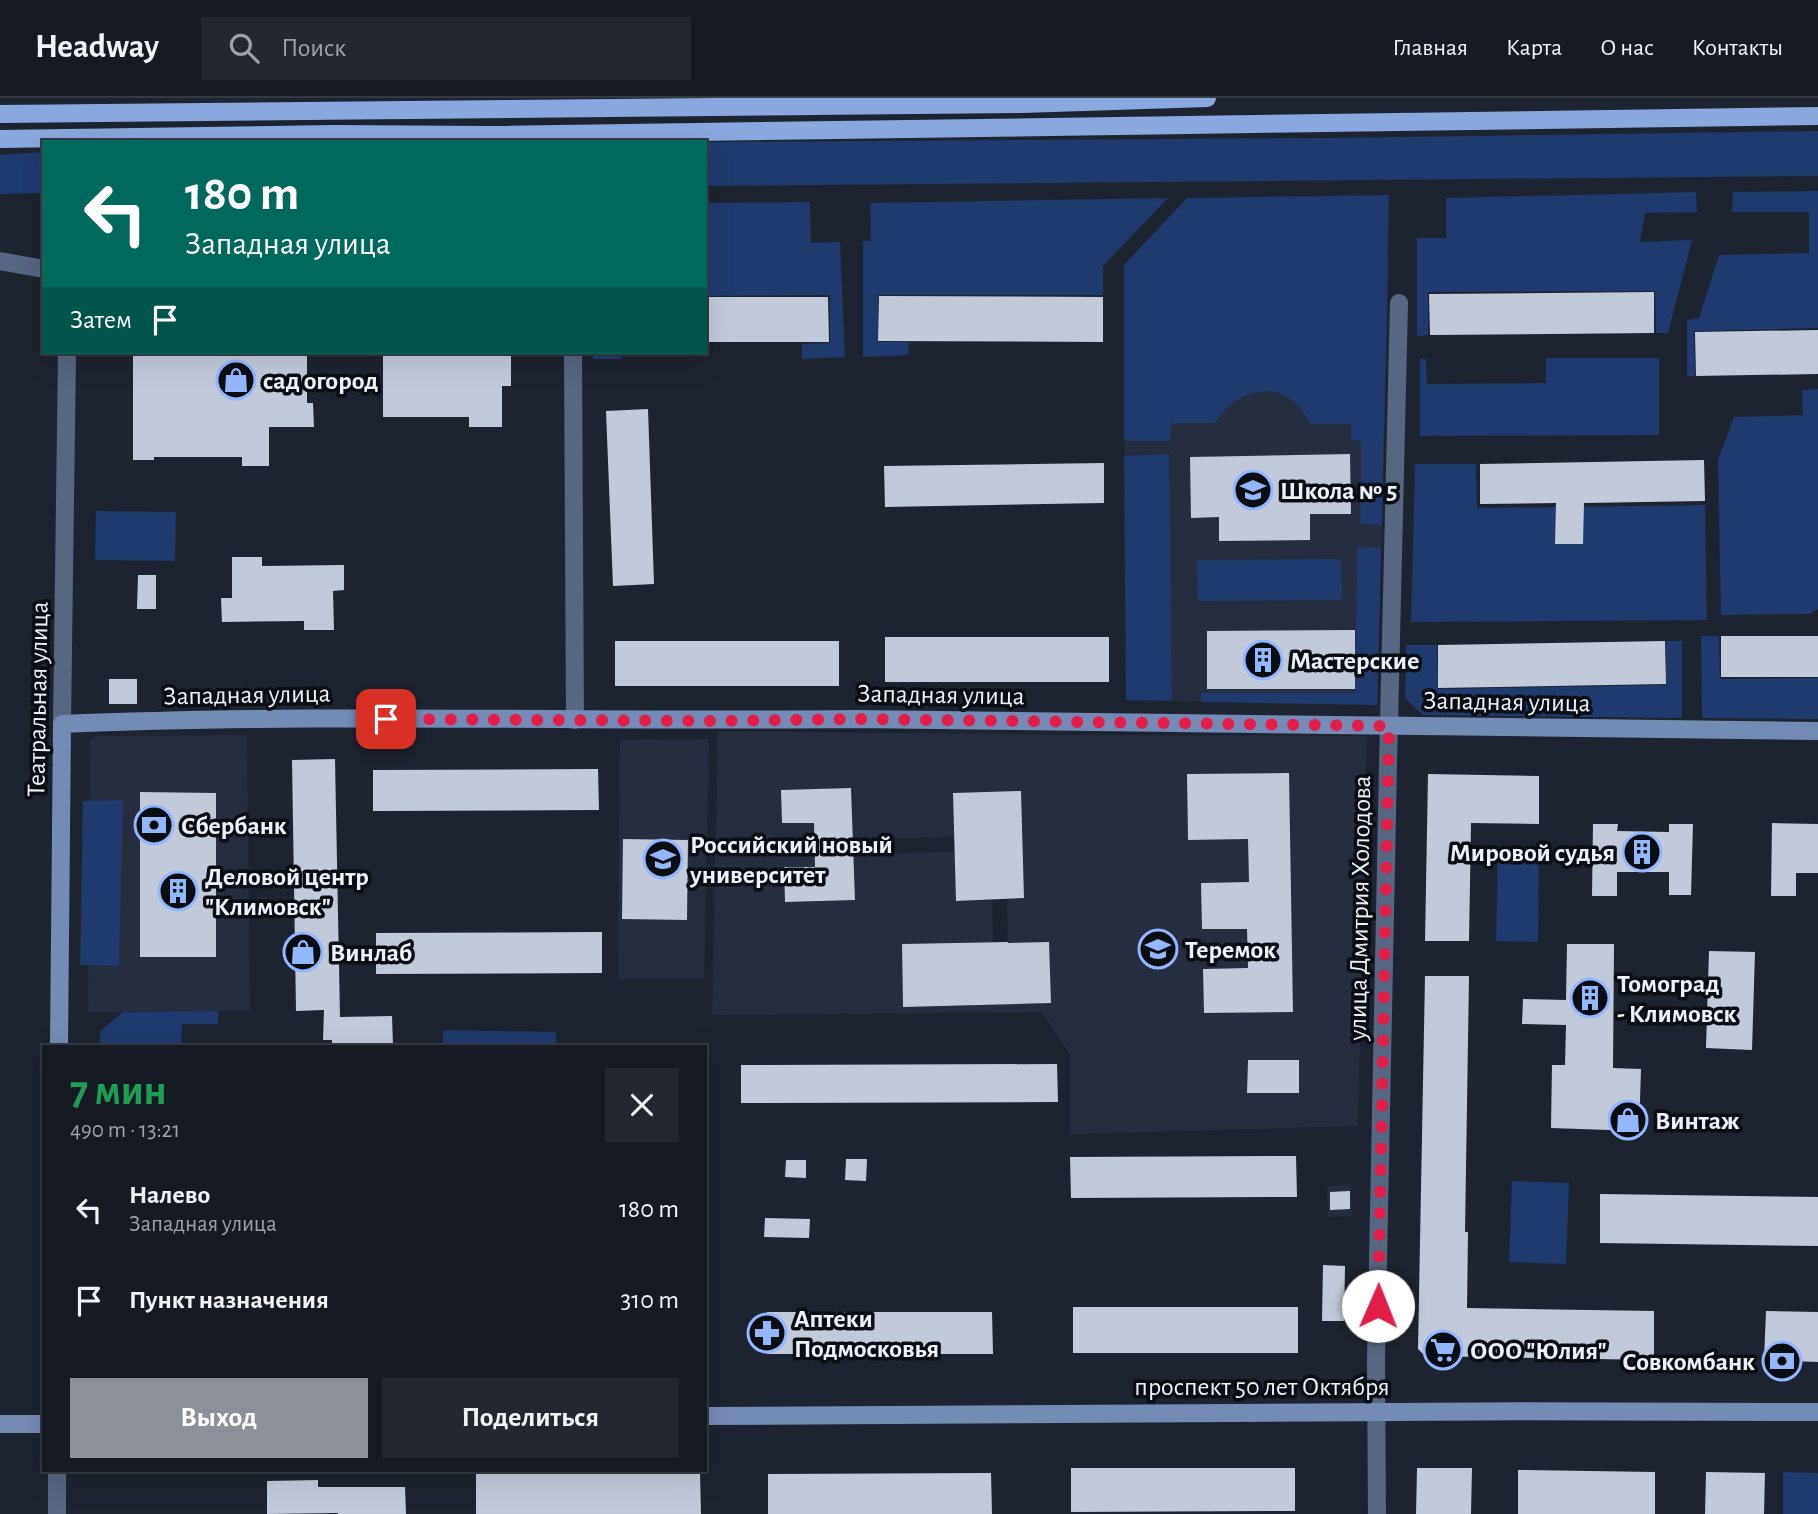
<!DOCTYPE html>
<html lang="ru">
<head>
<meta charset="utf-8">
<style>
  :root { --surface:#161b23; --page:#232830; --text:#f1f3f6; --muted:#9ea1a6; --line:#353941; --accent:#8c9099 }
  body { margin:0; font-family:"Alegreya Sans",sans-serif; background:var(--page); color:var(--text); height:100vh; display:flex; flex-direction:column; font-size:26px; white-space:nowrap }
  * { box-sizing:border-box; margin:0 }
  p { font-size:23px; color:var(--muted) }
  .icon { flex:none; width:38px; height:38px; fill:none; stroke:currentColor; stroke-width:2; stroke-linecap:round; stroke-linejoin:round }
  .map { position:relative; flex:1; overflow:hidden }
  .details { position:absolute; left:42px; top:947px; width:665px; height:427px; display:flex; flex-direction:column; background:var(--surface); border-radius:0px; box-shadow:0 7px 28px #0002,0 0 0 2px var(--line) }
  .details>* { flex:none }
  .hud { position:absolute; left:42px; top:42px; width:665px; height:214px; border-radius:0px; box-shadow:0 7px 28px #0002,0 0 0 2px var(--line); background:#00695c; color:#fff; overflow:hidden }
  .pin { position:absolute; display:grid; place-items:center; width:60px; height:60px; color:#fff; margin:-30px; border-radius:14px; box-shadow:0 4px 10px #0006 }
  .me { position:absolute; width:77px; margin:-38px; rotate:1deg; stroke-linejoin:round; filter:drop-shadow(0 0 5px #0008) }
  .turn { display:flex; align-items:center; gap:24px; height:147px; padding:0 28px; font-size:32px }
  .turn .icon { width:91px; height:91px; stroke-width:2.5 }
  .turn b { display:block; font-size:49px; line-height:60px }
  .then { display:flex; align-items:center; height:66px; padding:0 28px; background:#0003; gap:14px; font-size:26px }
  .round { display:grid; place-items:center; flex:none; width:74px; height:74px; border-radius:0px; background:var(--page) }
  .head { display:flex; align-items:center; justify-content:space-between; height:119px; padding:0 28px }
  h1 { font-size:42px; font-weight:700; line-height:52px; color:#1e9e55 }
  .button { display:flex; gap:14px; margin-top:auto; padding:14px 28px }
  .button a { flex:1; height:80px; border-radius:0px; background:var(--accent); color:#fff; font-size:28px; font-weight:700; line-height:80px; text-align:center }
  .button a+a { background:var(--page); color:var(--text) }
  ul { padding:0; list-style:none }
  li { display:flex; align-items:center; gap:21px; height:91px; padding:0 28px }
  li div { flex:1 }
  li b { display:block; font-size:26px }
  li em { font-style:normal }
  header { display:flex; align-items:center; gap:42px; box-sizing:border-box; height:98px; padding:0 35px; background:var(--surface); border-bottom:2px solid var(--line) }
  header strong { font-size:33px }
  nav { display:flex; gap:38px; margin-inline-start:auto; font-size:24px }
  .search { width:490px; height:63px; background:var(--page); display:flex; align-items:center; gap:18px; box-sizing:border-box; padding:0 24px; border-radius:0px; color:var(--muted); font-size:26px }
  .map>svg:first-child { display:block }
</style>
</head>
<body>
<header>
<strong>Headway</strong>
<div class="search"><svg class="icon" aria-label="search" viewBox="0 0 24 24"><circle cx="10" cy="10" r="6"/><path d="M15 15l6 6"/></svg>Поиск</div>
<nav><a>Главная</a><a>Карта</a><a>О нас</a><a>Контакты</a></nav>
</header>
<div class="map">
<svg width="1818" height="1416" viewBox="0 0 1818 1416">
  <rect width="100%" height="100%" fill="#1e242f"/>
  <!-- built -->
  <g fill="#252d3e" fill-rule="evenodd">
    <path d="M1389,162L1377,607L1126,602L1124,167Z"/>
    <path d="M718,633L1067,637L1367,638L1358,1028L1070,1036V956L1042,914L712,917ZM1288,675L1293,913L1204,915L1203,871L1248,870L1247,831H1202L1201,785L1249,784L1248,741L1188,742L1187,677ZM851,690L852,741L985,738L954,724L953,695L1021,693L1024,800H1007L1008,845H1049L1051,905L903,909L902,846L993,844L992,802L957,803L985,753L854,756L855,802L785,804L784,769H815L814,725H782L781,692ZM1248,962L1299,963V995L1247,994Z"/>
    <path d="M247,637L250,913L88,914L90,642L99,638Z"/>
    <path d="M709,641L704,881H618L620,642Z"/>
    <path d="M1351,1087L1352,1118L1328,1119L1327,1088Z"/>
  </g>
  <!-- green -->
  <g fill="#20396e" fill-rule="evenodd">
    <path d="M1818,33V78L705,88V44L1325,40Z"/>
    <path d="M44,54V95L0,96V57Z"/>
    <path d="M1818,93V230L1694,233L1695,278H1687V222L1699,220L1719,157L1809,155V114H1732L1733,94Z"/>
    <path d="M1696,94L1697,114L1645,115L1640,144L1692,142L1668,235H1656L1655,193L1428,194V237L1417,238V140H1446V100Z"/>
    <path d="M1389,97L1382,427L1360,426L1361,343L1351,342V326H1310C1289,279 1239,286 1215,325H1171L1170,343H1124V167L1187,100Z"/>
    <path d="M1168,100L1103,168V197H878V244H909L908,257L863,259V143H871L870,105Z"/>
    <path d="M810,104L811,145L840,144L845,259L802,261V246L830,245V197L705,198V105Z"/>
    <path d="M592,254H622L621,261H593Z"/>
    <path d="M1546,260H1659V337L1420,338V261H1426L1427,286L1546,285Z"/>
    <path d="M1818,291V511L1810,516L1721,517L1718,362L1734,319L1803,317L1802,292Z"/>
    <path d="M1169,356L1172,603L1126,602L1124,358Z"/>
    <path d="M1415,366H1476L1477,410L1705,407L1707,522L1411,524ZM1583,427V446L1555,445Z"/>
    <path d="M96,413L176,414L175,463L95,462Z"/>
    <path d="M1357,449L1381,450L1377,607L1201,604V595H1355Z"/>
    <path d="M1341,461L1342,502L1198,503L1197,462Z"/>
    <path d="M1701,538H1719L1720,581L1818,580V621L1702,620Z"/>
    <path d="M1666,543H1682V620L1423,617L1405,600L1406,547H1437L1438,591L1666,587Z"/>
    <path d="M123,702L119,868L80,867L83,703Z"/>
    <path d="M1498,751L1539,752L1538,844L1496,843Z"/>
    <path d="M218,913V926H182L181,948H100V933L123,914Z"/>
    <path d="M443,932L556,934V948H443Z"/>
    <path d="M1512,1083L1569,1085L1566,1166L1509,1164Z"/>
    <path d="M1783,1374L1818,1375V1416H1783Z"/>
  </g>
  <!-- building -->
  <g fill="#c2cad9">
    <path d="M1654,194V235L1430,237L1429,196Z"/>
    <path d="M879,198L1103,199V244L878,243Z"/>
    <path d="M705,199H828L829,244H705Z"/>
    <path d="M1818,232V276L1696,278L1695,234Z"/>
    <path d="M133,254H307V305H313L314,329H269V368H242V359H154V362H133Z"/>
    <path d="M383,254H511V288H502V329H469V319H383Z"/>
    <path d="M648,311L654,486L613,488L606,313Z"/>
    <path d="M1350,356L1351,416H1310V442L1219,443V419L1191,420L1190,359Z"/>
    <path d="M1704,362L1705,403L1584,405L1583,446H1555L1556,405L1480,406V366Z"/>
    <path d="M1104,365V405L885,409L884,368Z"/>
    <path d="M232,459H262V468L344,467V492L333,493L334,532H304V523L222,524L221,500H232Z"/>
    <path d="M138,477H156V511H137Z"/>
    <path d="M1355,532V591H1207V533Z"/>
    <rect x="1721" y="538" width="97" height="41"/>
    <rect x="885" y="539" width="224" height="45"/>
    <rect x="615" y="543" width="224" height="45"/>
    <path d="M1665,543L1666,586L1438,590V547Z"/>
    <rect x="109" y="581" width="28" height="25"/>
    <path d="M335,661L340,919L392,918L393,948H332V942H323L324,912L296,913L292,662Z"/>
    <path d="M598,671L599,712L373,713V672Z"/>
    <path d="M1289,675L1293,914L1204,915L1203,871L1248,870L1247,831H1202L1201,785L1249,784L1248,741L1188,742L1187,676Z"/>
    <path d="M1428,676L1539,678V726L1471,725L1469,843H1425Z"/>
    <path d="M851,690L855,802L785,804L784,769H815L814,725H782L781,692Z"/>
    <path d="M1021,693L1024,800L956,803L953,695Z"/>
    <path d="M140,694L216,695V859H140Z"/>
    <path d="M1772,725L1818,726V775H1796V798H1771Z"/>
    <path d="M1593,726H1618L1617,733L1669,734V726H1693L1691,797H1669V774H1617V798H1592Z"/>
    <path d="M623,741L688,742L687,822L622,821Z"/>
    <path d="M602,834V875L376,876V835Z"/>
    <path d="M1008,844V845L1049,844L1051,905L903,909L902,846Z"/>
    <path d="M1567,846H1614L1613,970L1641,971L1639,1033L1551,1030L1552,967H1565L1566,927L1522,926L1523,901L1566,902Z"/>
    <path d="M1709,853L1755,854L1752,952L1706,950Z"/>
    <path d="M1425,878H1469L1465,1134H1468L1467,1210L1654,1213V1262L1425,1258L1418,1251Z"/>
    <path d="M1248,962H1299V995H1247Z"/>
    <path d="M1057,966L1058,1004L741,1005V967Z"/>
    <path d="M1296,1058L1297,1099L1071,1100L1070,1059Z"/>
    <path d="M846,1061H867L866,1083L845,1082Z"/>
    <path d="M786,1062H806V1080L785,1079Z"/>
    <path d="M1350,1093V1111L1330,1112V1094Z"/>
    <path d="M1600,1096L1818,1099V1148L1600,1145Z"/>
    <path d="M765,1120L810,1121L809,1140L764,1139Z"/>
    <path d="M1323,1167L1345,1168L1344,1223H1322Z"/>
    <rect x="1073" y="1209" width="225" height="46"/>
    <path d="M1766,1213L1818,1214V1264L1764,1262Z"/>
    <path d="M767,1214H992L993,1256H767Z"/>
    <path d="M1071,1370H1295V1413L1071,1414Z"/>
    <path d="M1417,1370H1472L1471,1416H1416Z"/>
    <path d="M1518,1372L1655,1374V1416H1518Z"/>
    <path d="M700,1374L701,1416H476V1375Z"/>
    <path d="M1706,1374L1765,1375L1764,1416H1705Z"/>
    <path d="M991,1375L992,1416H768V1376Z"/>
    <path d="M318,1382V1389H405L406,1416H338V1415L267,1416V1383Z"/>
  </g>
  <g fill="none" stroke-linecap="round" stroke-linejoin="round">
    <!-- street -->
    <g stroke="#576681" stroke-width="18">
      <path d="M0,163L44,171"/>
      <path d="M573,254L575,622"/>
      <path d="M62,626L67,254"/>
      <path d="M57,1416V1372"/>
      <path d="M1377,1416L1376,1262L1388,666L1399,205"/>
    </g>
    <!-- secondary -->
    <g stroke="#748bb6" stroke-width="18">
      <path d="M59,948L62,626C327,615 591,624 856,621L1818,633"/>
      <path d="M705,1318C1076,1314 1447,1312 1818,1314"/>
      <path d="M0,1326H44"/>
    </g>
    <!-- primary -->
    <g stroke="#8aa7df" stroke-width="18">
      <path d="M0,16L1022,6L1207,0"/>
      <path d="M0,41L334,36L489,37L1818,18"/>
    </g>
  </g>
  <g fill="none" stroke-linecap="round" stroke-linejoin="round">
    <!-- route -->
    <path stroke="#e11d48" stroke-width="12" stroke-dasharray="0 21.6" d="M386,621L712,623L856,621L1389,628L1378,1208"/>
  </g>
  <!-- icons -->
  <defs>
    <symbol id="shop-ring" viewBox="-11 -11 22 22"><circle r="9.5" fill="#0a0d12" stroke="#93b7fd" stroke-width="1.5"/><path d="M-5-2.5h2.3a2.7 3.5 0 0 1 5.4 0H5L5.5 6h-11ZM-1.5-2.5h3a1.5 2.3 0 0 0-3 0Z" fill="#93b7fd"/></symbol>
    <symbol id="school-ring" viewBox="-11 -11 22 22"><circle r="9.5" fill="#0a0d12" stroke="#93b7fd" stroke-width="1.5"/><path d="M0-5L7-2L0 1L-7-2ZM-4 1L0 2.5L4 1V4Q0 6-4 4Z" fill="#93b7fd"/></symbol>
    <symbol id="building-ring" viewBox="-11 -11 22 22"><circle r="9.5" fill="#0a0d12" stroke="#93b7fd" stroke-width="1.5"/><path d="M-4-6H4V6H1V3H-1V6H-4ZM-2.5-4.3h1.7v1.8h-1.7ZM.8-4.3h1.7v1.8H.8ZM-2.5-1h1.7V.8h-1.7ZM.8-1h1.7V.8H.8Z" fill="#93b7fd"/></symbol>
    <symbol id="bank-ring" viewBox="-11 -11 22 22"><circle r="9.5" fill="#0a0d12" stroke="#93b7fd" stroke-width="1.5"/><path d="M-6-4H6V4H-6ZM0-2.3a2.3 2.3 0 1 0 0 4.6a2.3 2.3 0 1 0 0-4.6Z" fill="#93b7fd"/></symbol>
    <symbol id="university-ring" viewBox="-11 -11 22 22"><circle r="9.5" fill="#0a0d12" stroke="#93b7fd" stroke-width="1.5"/><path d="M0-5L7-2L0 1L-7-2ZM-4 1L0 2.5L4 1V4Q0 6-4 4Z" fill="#93b7fd"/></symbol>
    <symbol id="pharmacy-ring" viewBox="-11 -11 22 22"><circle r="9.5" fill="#0a0d12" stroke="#93b7fd" stroke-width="1.5"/><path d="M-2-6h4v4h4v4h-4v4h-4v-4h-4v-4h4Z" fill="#93b7fd"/></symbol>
    <symbol id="supermarket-ring" viewBox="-11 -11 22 22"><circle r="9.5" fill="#0a0d12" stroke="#93b7fd" stroke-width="1.5"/><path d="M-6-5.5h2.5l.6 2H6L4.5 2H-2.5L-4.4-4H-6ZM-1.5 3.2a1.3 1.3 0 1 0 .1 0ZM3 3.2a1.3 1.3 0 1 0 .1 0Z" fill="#93b7fd"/></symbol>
  </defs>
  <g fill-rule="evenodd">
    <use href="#shop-ring" x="214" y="260" width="44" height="44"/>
    <use href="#school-ring" x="1231" y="370" width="44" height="44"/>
    <use href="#building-ring" x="1241" y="540" width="44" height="44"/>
    <use href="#bank-ring" x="132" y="705" width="44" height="44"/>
    <use href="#building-ring" x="1620" y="732" width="44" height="44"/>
    <use href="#university-ring" x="641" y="739" width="44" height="44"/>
    <use href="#building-ring" x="156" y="771" width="44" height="44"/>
    <use href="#school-ring" x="1136" y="829" width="44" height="44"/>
    <use href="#shop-ring" x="281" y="832" width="44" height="44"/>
    <use href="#building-ring" x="1568" y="878" width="44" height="44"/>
    <use href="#shop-ring" x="1606" y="1000" width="44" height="44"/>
    <use href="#pharmacy-ring" x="745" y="1213" width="44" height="44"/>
    <use href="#supermarket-ring" x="1421" y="1230" width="44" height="44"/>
    <use href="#bank-ring" x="1760" y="1241" width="44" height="44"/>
  </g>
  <g text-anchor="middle" stroke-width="7" stroke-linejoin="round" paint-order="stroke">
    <!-- poi labels -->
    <g font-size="26" font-weight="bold" fill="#edf1f9" stroke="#0a0d12" text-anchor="start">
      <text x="263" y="291">сад огород</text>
      <text x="1280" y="401">Школа № 5</text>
      <text x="1290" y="571">Мастерские</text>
      <text x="181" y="736">Сбербанк</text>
      <text x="690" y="755">Российский новый<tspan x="690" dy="30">университет</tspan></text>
      <text x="1615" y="763" text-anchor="end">Мировой судья</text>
      <text x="205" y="787">Деловой центр<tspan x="205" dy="30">"Климовск"</tspan></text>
      <text x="1185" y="860">Теремок</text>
      <text x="330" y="863">Винлаб</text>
      <text x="1617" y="894">Томоград<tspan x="1617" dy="30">- Климовск</tspan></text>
      <text x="1655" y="1031">Винтаж</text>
      <text x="794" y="1229">Аптеки<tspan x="794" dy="30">Подмосковья</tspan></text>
      <text x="1470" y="1261">ООО "Юлия"</text>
      <text x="1755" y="1272" text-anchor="end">Совкомбанк</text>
    </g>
    <!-- street labels -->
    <g font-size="26" fill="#edf1f9" stroke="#0a0d12">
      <text transform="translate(247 596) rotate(-1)" y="9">Западная улица</text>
      <text transform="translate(941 596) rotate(1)" y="9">Западная улица</text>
      <text transform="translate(37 601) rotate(-89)" y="9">Театральная улица</text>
      <text transform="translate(1507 603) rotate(1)" y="9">Западная улица</text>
      <text transform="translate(1359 810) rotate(-89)" y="9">улица Дмитрия Холодова</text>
      <text x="1262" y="1297">проспект 50 лет Октября</text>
    </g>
  </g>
</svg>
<div class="pin" style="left:386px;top:621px;background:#d93025"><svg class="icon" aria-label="arrive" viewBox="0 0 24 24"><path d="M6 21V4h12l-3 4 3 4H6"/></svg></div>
<svg class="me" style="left:1378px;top:1208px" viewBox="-20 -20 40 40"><circle r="19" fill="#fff"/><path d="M0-13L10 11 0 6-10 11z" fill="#e11d48"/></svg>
<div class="hud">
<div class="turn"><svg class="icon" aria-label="left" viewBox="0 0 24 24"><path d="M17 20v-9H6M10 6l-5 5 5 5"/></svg><div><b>180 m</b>Западная улица</div></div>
<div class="then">Затем<svg class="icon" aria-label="arrive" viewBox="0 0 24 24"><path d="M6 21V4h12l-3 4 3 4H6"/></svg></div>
</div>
<section class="details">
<div class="head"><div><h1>7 мин</h1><p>490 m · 13:21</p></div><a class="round"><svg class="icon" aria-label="close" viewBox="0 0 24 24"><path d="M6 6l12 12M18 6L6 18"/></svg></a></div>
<ul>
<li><svg class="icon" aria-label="left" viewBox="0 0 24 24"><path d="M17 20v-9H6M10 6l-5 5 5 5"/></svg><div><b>Налево</b><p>Западная улица</p></div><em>180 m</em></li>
<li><svg class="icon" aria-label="arrive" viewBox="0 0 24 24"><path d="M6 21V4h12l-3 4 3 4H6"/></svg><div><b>Пункт назначения</b></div><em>310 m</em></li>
</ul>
<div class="button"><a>Выход</a><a>Поделиться</a></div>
</section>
</div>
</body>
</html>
